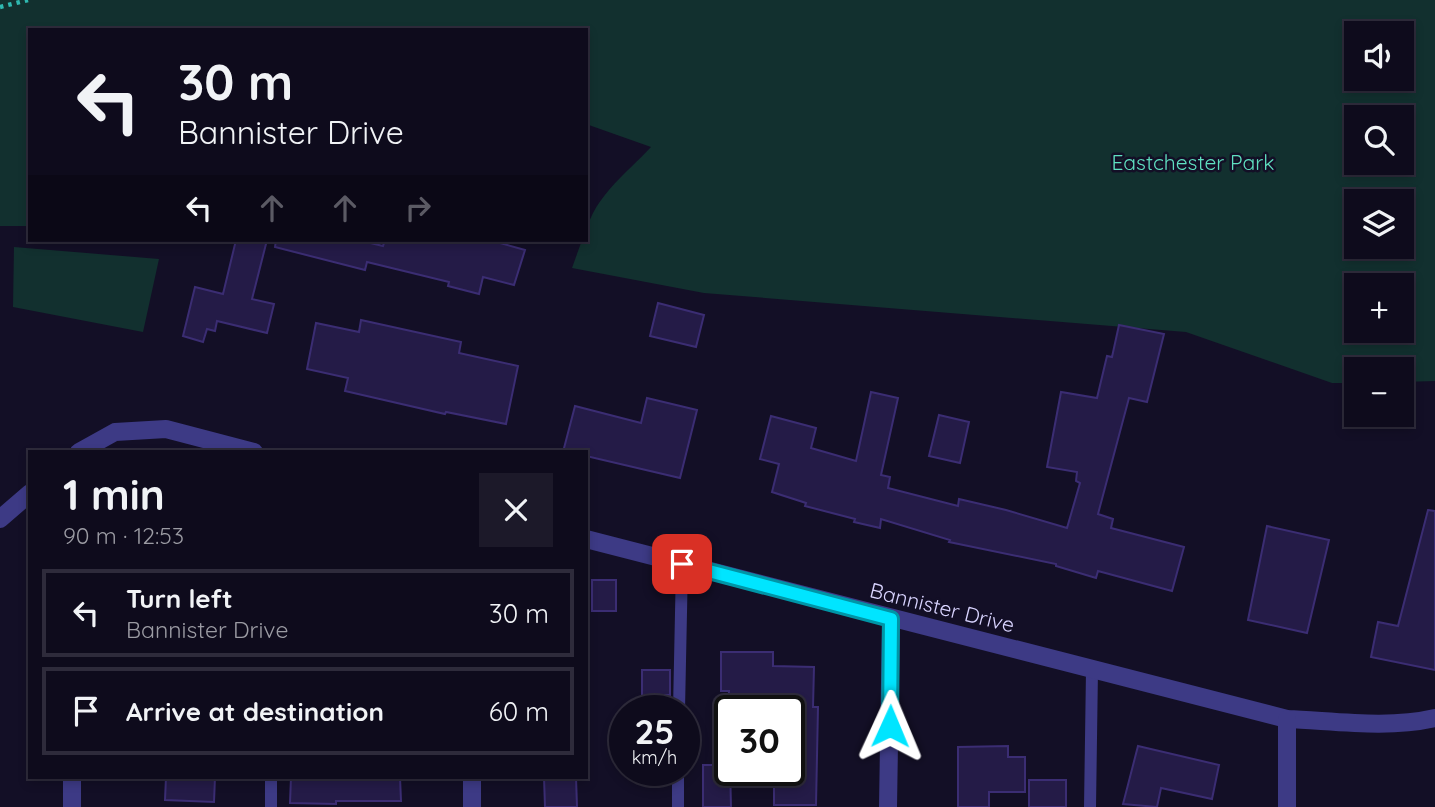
<!DOCTYPE html>
<html lang="en">
<head>
<meta charset="utf-8">
<style>
  :root { --surface:#0e0b1c; --page:#1c1929; --text:#f1f3f6; --muted:#9b9ba3; --line:#2e2b3b }
  body { margin:0; font-family:Quicksand,sans-serif; background:var(--page); color:var(--text); height:100vh; display:flex; flex-direction:column; font-size:26px; white-space:nowrap }
  * { box-sizing:border-box; margin:0 }
  p { font-size:23px; color:var(--muted) }
  .icon { flex:none; width:38px; height:38px; fill:none; stroke:currentColor; stroke-width:2; stroke-linecap:round; stroke-linejoin:round }
  .map { position:relative; flex:1; overflow:hidden }
  .side { position:absolute; left:28px; top:450px; width:560px; height:329px; display:flex; flex-direction:column; background:var(--surface); border-radius:0px; box-shadow:0 4px 10px #0003,0 0 0 2px var(--line) }
  .side>* { flex:none }
  .hud { position:absolute; left:28px; top:28px; width:560px; height:214px; border-radius:0px; box-shadow:0 4px 10px #0003,0 0 0 2px var(--line); background:#0e0b1c; color:var(--text); overflow:hidden }
  .fabs { position:absolute; left:1344px; top:21px; display:grid; gap:14px }
  .fabs a { display:grid; place-items:center; width:70px; height:70px; border-radius:0px; background:var(--surface); box-shadow:0 4px 10px #0003,0 0 0 2px var(--line); font-size:35px }
  .speed { position:absolute; left:609px; top:695px; display:flex; gap:14px; font-size:35px; font-weight:700; text-align:center }
  .speed>* { display:grid; place-content:center; width:91px; height:91px; border-radius:50%; background:var(--surface); box-shadow:0 4px 10px #0003,0 0 0 2px var(--line); line-height:1 }
  .speed small { font-size:18px; font-weight:400 }
  .speed .limit { border:4px solid #111; border-radius:10px; background:#fff; color:#111 }
  .pin { position:absolute; display:grid; place-items:center; width:60px; height:60px; color:#fff; margin:-30px; border-radius:14px; box-shadow:0 4px 10px #0006 }
  .me { position:absolute; width:77px; margin:-38px; rotate:1deg; stroke-linejoin:round; filter:drop-shadow(0 0 5px #0008) }
  .turn { display:flex; align-items:center; gap:24px; height:147px; padding:0 35px; font-size:32px }
  .turn .icon { width:91px; height:91px; stroke-width:2.5 }
  .turn b { display:block; font-size:49px; line-height:60px }
  .lanes { display:flex; align-items:center; height:66px; padding:0 35px; background:#0003; justify-content:center; gap:35px; direction:ltr }
  .lanes .off { opacity:.35 }
  .round { display:grid; place-items:center; flex:none; width:74px; height:74px; border-radius:0px; background:var(--page) }
  .overview { display:flex; align-items:center; justify-content:space-between; height:119px; padding:0 35px }
  h1 { font-size:42px; font-weight:700; line-height:52px }
  ul { padding:0; list-style:none }
  li { display:flex; align-items:center; gap:21px; height:88px; margin:0 14px 10px; padding:0 21px; border:4px solid var(--line); border-radius:0px }
  li div { flex:1 }
  li b { display:block; font-size:26px }
  li em { font-style:normal }
  .map>svg:first-child { display:block }
</style>
</head>
<body>
<div class="map">
<svg width="1435" height="807" viewBox="0 0 1435 807">
  <rect width="100%" height="100%" fill="#130f26"/>
  <!-- green -->
  <g fill="#12302f" fill-rule="evenodd">
    <path d="M0,0H1435V381L1402,382V369H1356V383H1332L1186,332L704,293L572,268L582,240H586C586,203 628,172 651,147L586,124V30H30V226H0ZM1356,33H1402V79H1356ZM1356,117H1402V163H1356ZM1356,201H1402V247H1356ZM1356,285H1402V331H1356Z"/>
    <path d="M14,247L159,259L143,332L13,307Z"/>
  </g>
  <!-- building -->
  <g fill="#241b47" stroke="#3b2d73" stroke-width="2">
    <path d="M236,240H267L252,299L274,304L267,333L217,321L215,331L207,329L203,342L183,336L195,287L223,294Z"/>
    <path d="M276,240H358L383,246L385,240H489L525,250L514,285L483,277L479,294L448,286L449,282L367,262L365,270L275,247Z"/>
    <path d="M658,303L704,315L696,347L650,336Z"/>
    <path d="M361,320L461,342L459,353L518,366L506,424L446,412L445,414L345,391L348,378L307,369L316,323L359,332Z"/>
    <path d="M1119,325L1164,334L1147,402L1129,398L1098,514L1113,519L1111,528L1184,547L1172,591L1098,571L1096,578L1056,566V564L949,542L950,540L881,519L880,528L854,522L855,519L805,506L806,503L772,492L779,464L760,459L771,416L816,428L811,448L856,461L871,392L898,398L881,475L890,477L888,488L958,506L959,499L1006,510L1067,528L1080,483L1076,481L1077,472L1047,467L1061,392L1097,398L1107,356L1112,357Z"/>
    <path d="M647,398L697,410L680,478L586,456V452H563L575,406L641,423Z"/>
    <path d="M939,415L969,422L960,463L929,456Z"/>
    <path d="M1428,510L1435,511V670L1371,657L1378,622L1398,626Z"/>
    <path d="M1267,526L1329,540L1307,633L1248,620Z"/>
    <rect x="592" y="580" width="24" height="31"/>
    <path d="M721,652H773V666L814,667L813,707H818L816,805H774V770H789V710H728L729,691H721Z"/>
    <path d="M642,670H670V695H662L663,710H642Z"/>
    <path d="M1008,746V757H1025V792H989V807H958V747Z"/>
    <path d="M1138,746L1219,765L1212,799L1161,788L1157,807L1123,804Z"/>
    <path d="M703,765H730L731,807H703Z"/>
    <path d="M166,777H215L214,802L165,800Z"/>
    <path d="M291,777H400L401,801H336V804L290,803Z"/>
    <path d="M544,777H576L577,807H545Z"/>
    <rect x="1029" y="780" width="37" height="27"/>
  </g>
  <g fill="none" stroke-linecap="round" stroke-linejoin="round">
    <!-- path -->
    <path stroke="#2fb8b0" stroke-width="4.5" stroke-dasharray="3.5 5" stroke-linecap="butt" d="M0,7L28,0"/>
    <!-- service -->
    <g stroke="#3d3a85" stroke-width="12">
      <path d="M679,710L682,564"/>
      <path d="M271,807V777"/>
      <path d="M678,807V770"/>
      <path d="M1090,807L1092,670"/>
    </g>
    <!-- minor -->
    <g stroke="#3d3a85" stroke-width="18">
      <path d="M79,452L115,432L166,429L254,452"/>
      <path d="M0,519L30,493"/>
      <path d="M586,539L1287,719C1335,721 1388,729 1435,718"/>
      <path d="M1287,719V807"/>
      <path d="M72,807V777"/>
      <path d="M472,807V777"/>
      <path d="M888,807L891,619"/>
    </g>
  </g>
  <g fill="none" stroke-linecap="round" stroke-linejoin="round">
    <defs>
      <path id="route" d="M682,564L891,619L890,726"/>
    </defs>
    <!-- route casing -->
    <use href="#route" stroke="#0095a6" stroke-width="18"/>
    <!-- route -->
    <use href="#route" stroke="#00e5ff" stroke-width="12"/>
  </g>
  <g text-anchor="middle" stroke-width="5" stroke-linejoin="round" paint-order="stroke">
    <!-- park labels -->
    <g font-size="21" fill="#5fe0c0" stroke="#130f26">
      <text x="1193" y="170">Eastchester Park</text>
    </g>
    <!-- street labels -->
    <g font-size="21" fill="#d9d4ff" stroke="#130f26">
      <text transform="translate(942 608) rotate(14)" y="7">Bannister Drive</text>
    </g>
  </g>
</svg>
<div class="fabs">
<a><svg class="icon" aria-label="sound" viewBox="0 0 24 24"><path d="M4 9h4l5-4v14l-5-4H4zM17 9q2 3 0 6"/></svg></a>
<a><svg class="icon" aria-label="search" viewBox="0 0 24 24"><circle cx="10" cy="10" r="6"/><path d="M15 15l6 6"/></svg></a>
<a><svg class="icon" aria-label="layers" viewBox="0 0 24 24"><path d="M12 4l9 5-9 5-9-5zM3 14l9 5 9-5"/></svg></a>
<a>+</a>
<a>−</a>
</div>
<div class="speed"><div>25<small>km/h</small></div><div class="limit">30</div></div>
<div class="pin" style="left:682px;top:564px;background:#d93025"><svg class="icon" aria-label="arrive" viewBox="0 0 24 24"><path d="M6 21V4h12l-3 4 3 4H6"/></svg></div>
<svg class="me" style="left:890px;top:726px" viewBox="-20 -20 40 40"><path d="M0-17L14 15 0 8-14 15z" fill="#00e5ff" stroke="#fff" stroke-width="4"/></svg>
<div class="hud">
<div class="turn"><svg class="icon" aria-label="left" viewBox="0 0 24 24"><path d="M17 20v-9H6M10 6l-5 5 5 5"/></svg><div><b>30 m</b>Bannister Drive</div></div>
<div class="lanes"><svg class="icon" aria-label="left" viewBox="0 0 24 24"><path d="M17 20v-9H6M10 6l-5 5 5 5"/></svg><svg class="icon off" aria-label="ahead" viewBox="0 0 24 24"><path d="M12 20V5M6 11l6-6 6 6"/></svg><svg class="icon off" aria-label="ahead" viewBox="0 0 24 24"><path d="M12 20V5M6 11l6-6 6 6"/></svg><svg class="icon off" aria-label="right" viewBox="0 0 24 24"><path d="M7 20v-9h11M14 6l5 5-5 5"/></svg></div>
</div>
<section class="side">
<div class="overview"><div><h1>1 min</h1><p>90 m · 12:53</p></div><a class="round"><svg class="icon" aria-label="close" viewBox="0 0 24 24"><path d="M6 6l12 12M18 6L6 18"/></svg></a></div>
<ul>
<li><svg class="icon" aria-label="left" viewBox="0 0 24 24"><path d="M17 20v-9H6M10 6l-5 5 5 5"/></svg><div><b>Turn left</b><p>Bannister Drive</p></div><em>30 m</em></li>
<li><svg class="icon" aria-label="arrive" viewBox="0 0 24 24"><path d="M6 21V4h12l-3 4 3 4H6"/></svg><div><b>Arrive at destination</b></div><em>60 m</em></li>
</ul>
</section>
</div>
</body>
</html>
